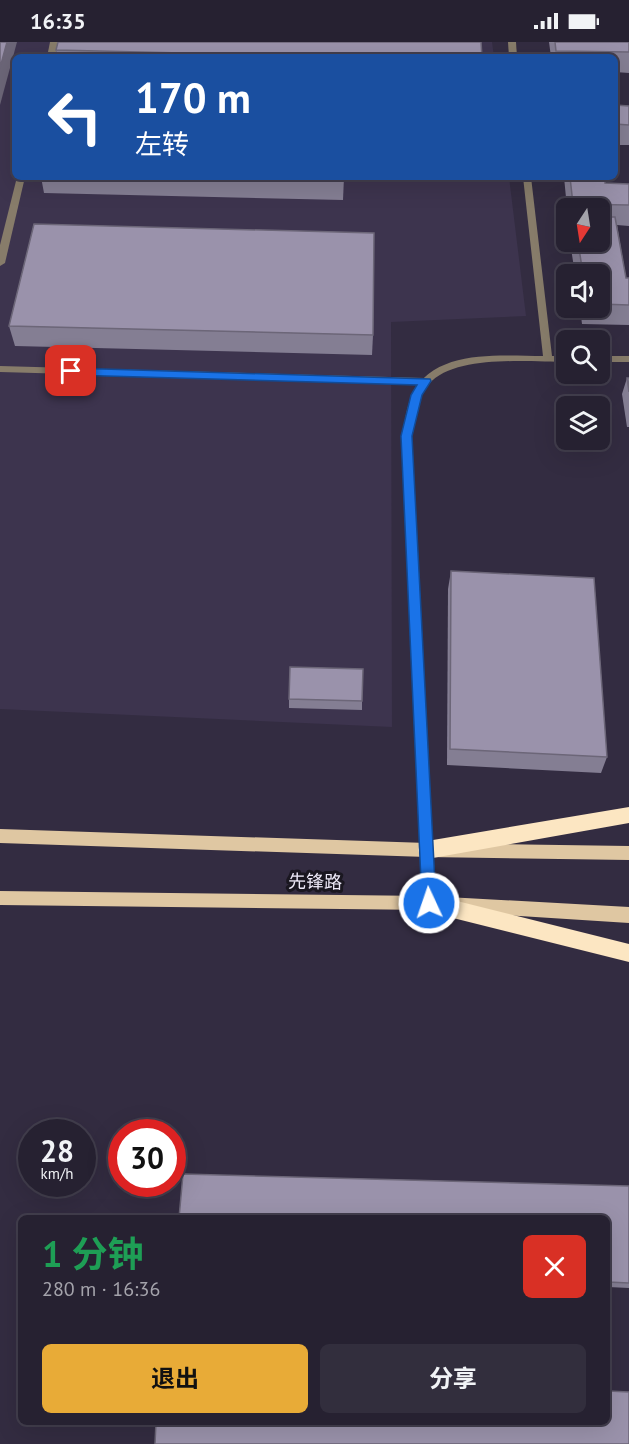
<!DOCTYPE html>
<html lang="zh">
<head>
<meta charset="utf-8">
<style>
  :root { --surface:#262131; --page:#322e3d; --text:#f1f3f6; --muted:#a4a3ab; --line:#423e4d; --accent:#e8ab37 }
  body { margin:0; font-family:"PT Sans","Noto Sans SC",sans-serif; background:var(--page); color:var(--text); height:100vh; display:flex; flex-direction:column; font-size:22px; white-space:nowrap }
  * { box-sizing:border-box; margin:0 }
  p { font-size:20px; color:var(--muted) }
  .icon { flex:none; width:33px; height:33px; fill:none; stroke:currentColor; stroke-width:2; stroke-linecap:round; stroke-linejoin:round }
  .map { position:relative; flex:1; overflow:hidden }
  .sheet { position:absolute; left:18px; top:1173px; width:592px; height:210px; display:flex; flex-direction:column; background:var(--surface); border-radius:9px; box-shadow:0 6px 24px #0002,0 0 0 2px var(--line) }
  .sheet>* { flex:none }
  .hud { position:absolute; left:12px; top:12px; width:606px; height:126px; border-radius:9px; box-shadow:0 6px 24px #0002,0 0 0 2px var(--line); background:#1a4fa0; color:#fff; overflow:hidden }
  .needle { width:39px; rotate:192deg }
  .tools { position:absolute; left:556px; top:156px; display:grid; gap:12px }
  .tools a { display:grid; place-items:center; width:54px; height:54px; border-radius:9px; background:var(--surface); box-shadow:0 6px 24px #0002,0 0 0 2px var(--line); font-size:30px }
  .speed { position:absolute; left:18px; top:1077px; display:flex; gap:12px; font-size:30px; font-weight:700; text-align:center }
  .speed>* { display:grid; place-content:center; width:78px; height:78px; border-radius:50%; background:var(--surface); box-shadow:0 6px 24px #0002,0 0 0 2px var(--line); line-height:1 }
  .speed small { font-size:15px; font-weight:400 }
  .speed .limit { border:9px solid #d22; background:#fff; color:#111 }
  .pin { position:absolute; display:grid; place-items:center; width:51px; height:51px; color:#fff; margin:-26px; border-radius:12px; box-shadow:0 3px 9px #0006 }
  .me { position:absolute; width:66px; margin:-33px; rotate:357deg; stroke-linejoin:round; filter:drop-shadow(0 0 4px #0008) }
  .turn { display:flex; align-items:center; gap:21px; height:126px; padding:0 24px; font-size:27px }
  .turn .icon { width:78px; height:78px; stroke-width:2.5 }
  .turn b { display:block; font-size:42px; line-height:51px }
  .round { display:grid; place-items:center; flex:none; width:63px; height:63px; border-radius:9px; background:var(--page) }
  .summary { display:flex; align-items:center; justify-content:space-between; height:102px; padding:0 24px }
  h1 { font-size:36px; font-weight:700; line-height:45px; color:#1e9e55 }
  .button { display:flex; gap:12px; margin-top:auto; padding:12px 24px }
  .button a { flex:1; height:69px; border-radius:9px; background:var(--accent); color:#111; font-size:24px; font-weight:700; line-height:69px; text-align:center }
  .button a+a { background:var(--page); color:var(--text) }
  .status { display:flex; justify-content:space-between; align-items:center; height:42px; padding:0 30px; background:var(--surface); direction:ltr }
  .status svg { height:16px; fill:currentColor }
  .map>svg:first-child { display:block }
</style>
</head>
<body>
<div class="status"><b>16:35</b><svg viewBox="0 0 49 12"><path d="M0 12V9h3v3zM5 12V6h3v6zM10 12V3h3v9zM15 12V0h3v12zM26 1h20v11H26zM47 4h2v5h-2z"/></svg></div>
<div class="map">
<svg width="629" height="1402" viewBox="0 0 629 1402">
  <rect width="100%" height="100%" fill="#332c41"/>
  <!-- built -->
  <path fill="#3d344e" d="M0,0H492L494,15H15V135H509L526,274L391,280L392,685L0,667Z"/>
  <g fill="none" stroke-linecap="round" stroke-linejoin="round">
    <!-- lane -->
    <g fill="#877c6a" fill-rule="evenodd">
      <path d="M50,0H58L55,15H47Z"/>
      <path d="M17,135H25L5,221L0,224V203Z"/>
      <path d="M0,324L425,336L430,339L425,342L0,330Z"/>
    </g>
    <!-- street -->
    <g fill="#877c6a" fill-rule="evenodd">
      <path d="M508,0H516L517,15H509Z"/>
      <path d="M523,135H531L552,314H567V320C530,320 455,312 429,342C417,356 416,377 411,394L435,861L434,865L429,867L424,865L423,861L401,394C405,381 406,366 412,353C434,306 500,314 543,314Z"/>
      <rect x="600" y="314" width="29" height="6"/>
    </g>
    <!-- primary -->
    <g fill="#dfc7a2" fill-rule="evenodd">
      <path d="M0,787L427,801L629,804V818L427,815L0,801Z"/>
      <path d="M0,849L429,854L629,865V881L429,868L0,863Z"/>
    </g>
    <!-- highway -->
    <g fill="#fce6c2" fill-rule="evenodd">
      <path d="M629,765V781L427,817L420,814L418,808L420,802L427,799Z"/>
      <path d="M429,852L629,902V920L429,870L422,867L419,861L422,855Z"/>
    </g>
  </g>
  <!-- wall -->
  <g fill="#847e93">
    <path d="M549,0H629V31L615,30V15H551Z"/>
    <path d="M56,8L482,15H57Z"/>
    <path d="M615,63L629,64V103H615Z"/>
    <path d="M41,135H344L343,158L44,151Z"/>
    <path d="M564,135H605V141L629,142V184L617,183L626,236H629V283L582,282L580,266H600V232H575L570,200H600V166H567Z"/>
    <path d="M9,284L373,293L372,313L15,304Z"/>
    <path d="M627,336H629V385H627L622,352Z"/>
    <path d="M451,529L607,715L601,731L447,723L448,547Z"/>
    <path d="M289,657L362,659V668L289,666Z"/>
    <path d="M629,1144V1246L608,1245V1176Z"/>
  </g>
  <!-- shaded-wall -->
  <path fill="#6c6678" d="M7,0H17L0,63V26Z"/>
  <!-- building -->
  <g fill="#9a92ab" stroke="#6c6678" stroke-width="1.5">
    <path d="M0,0H7L0,26Z"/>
    <path d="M58,0H481L482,15H344L56,8Z"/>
    <path d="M555,0H629V10L556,9Z"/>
    <path d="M615,63L629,64V83L615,82Z"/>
    <path d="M233,135H344V138Z"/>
    <path d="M570,135H605V141L629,142V163L573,162Z"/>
    <path d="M600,175H615L626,236H629V263L600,262V232H583L578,200H600Z"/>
    <path d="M34,182L374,191L373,293L9,284Z"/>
    <path d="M627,336H629V350Z"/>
    <path d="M451,529L594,536L607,715L450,707Z"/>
    <path d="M290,625L363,627L362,659L289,657Z"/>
    <path d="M183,1132L629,1144V1241L608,1240V1176H179Z"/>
    <path d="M608,1349L629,1350V1402H155L156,1380H608Z"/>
  </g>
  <!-- route -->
  <path fill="#1a73e8" stroke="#114b97" stroke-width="1.5" d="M71,326L430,337L431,339L422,353L412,394L436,861L434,866L429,868L424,866L422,861L401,394L411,353L417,343L71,333L65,329Z"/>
  <g text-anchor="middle" stroke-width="6" stroke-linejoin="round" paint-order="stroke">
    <!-- street labels -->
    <g font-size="18" fill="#eeeaf8" stroke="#1a1720">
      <text transform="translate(315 840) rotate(1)" y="6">先锋路</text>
    </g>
  </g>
</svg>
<div class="tools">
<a><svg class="needle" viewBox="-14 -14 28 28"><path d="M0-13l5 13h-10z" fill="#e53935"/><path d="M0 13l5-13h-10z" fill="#a4a3ab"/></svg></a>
<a><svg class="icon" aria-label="sound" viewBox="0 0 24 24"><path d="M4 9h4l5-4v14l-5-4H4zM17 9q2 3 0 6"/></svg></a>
<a><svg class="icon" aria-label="search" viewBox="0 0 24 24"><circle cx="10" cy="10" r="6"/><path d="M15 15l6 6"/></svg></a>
<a><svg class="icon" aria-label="layers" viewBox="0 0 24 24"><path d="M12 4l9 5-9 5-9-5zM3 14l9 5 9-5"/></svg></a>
</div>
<div class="speed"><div>28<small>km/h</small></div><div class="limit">30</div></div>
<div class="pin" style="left:71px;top:329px;background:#d93025"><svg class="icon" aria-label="arrive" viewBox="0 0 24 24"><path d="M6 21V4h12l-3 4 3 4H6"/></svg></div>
<svg class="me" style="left:429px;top:861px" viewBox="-20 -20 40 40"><circle r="17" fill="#1a73e8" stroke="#fff" stroke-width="3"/><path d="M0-11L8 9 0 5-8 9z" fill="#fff"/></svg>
<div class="hud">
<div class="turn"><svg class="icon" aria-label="left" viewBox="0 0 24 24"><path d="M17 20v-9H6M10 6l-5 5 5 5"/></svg><div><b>170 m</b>左转</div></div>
</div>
<section class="sheet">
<div class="summary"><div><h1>1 分钟</h1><p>280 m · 16:36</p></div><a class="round" style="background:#d93025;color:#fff"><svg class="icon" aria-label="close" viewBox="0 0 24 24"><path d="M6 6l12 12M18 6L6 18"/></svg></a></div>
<div class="button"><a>退出</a><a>分享</a></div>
</section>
</div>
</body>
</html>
